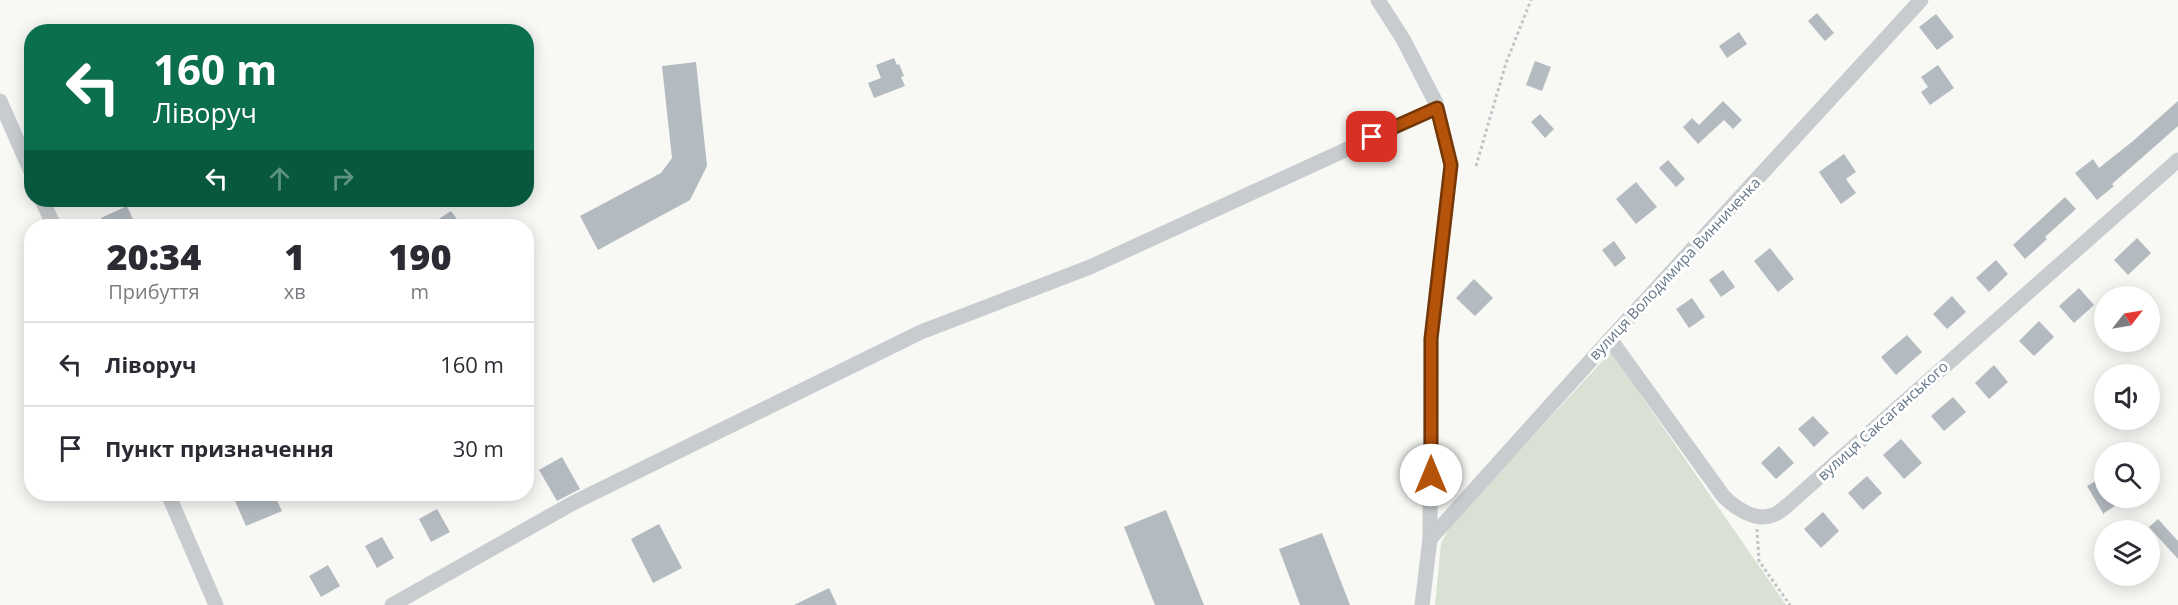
<!DOCTYPE html>
<html lang="uk">
<head>
<meta charset="utf-8">
<style>
  :root { --surface:#fff; --page:#f2f2f3; --text:#2b2b33; --muted:#7c7c81; --line:#e1e1e2 }
  body { margin:0; font-family:"Open Sans",sans-serif; background:var(--page); color:var(--text); height:100vh; display:flex; flex-direction:column; font-size:22px; white-space:nowrap }
  * { box-sizing:border-box; margin:0 }
  p { font-size:20px; color:var(--muted) }
  .icon { flex:none; width:33px; height:33px; fill:none; stroke:currentColor; stroke-width:2; stroke-linecap:round; stroke-linejoin:round }
  .map { position:relative; flex:1; overflow:hidden }
  .sheet { position:absolute; left:24px; top:219px; width:510px; height:282px; display:flex; flex-direction:column; background:var(--surface); border-radius:24px; box-shadow:0 3px 15px #0003 }
  .sheet>* { flex:none }
  .guide { position:absolute; left:24px; top:24px; width:510px; height:183px; border-radius:24px; box-shadow:0 3px 15px #0003; background:#0b6e4f; color:#fff; overflow:hidden }
  .needle { width:39px; rotate:59deg }
  .fabs { position:absolute; left:2094px; top:286px; display:grid; gap:12px }
  .fabs a { display:grid; place-items:center; width:66px; height:66px; border-radius:50%; background:var(--surface); box-shadow:0 3px 15px #0003; font-size:30px }
  .pin { position:absolute; display:grid; place-items:center; width:51px; height:51px; color:#fff; margin:-26px; border-radius:12px; box-shadow:0 3px 9px #0006 }
  .me { position:absolute; width:66px; margin:-33px; rotate:0deg; stroke-linejoin:round; filter:drop-shadow(0 0 4px #0008) }
  .turn { display:flex; align-items:center; gap:21px; height:126px; padding:0 30px; font-size:27px }
  .turn .icon { width:78px; height:78px; stroke-width:2.5 }
  .turn b { display:block; font-size:42px; line-height:51px }
  .lanes { display:flex; align-items:center; height:57px; padding:0 30px; background:#0003; justify-content:center; gap:30px; direction:ltr }
  .lanes .off { opacity:.35 }
  .eta { display:flex; justify-content:space-evenly; align-items:center; height:102px; text-align:center }
  .eta b { font-size:36px; font-weight:800; line-height:42px }
  ul { padding:0; list-style:none }
  li { display:flex; align-items:center; gap:18px; height:84px; padding:0 30px; border-top:2px solid var(--line) }
  li div { flex:1 }
  li b { display:block; font-size:22px }
  li em { font-style:normal }
  .map>svg:first-child { display:block }
</style>
</head>
<body>
<div class="map">
<svg width="2178" height="605" viewBox="0 0 2178 605">
  <rect width="100%" height="100%" fill="#f8f8f5"/>
  <!-- green -->
  <path fill="#d9e1d5" d="M1611,352L1786,605H1435L1441,543L1452,523Z"/>
  <!-- building -->
  <g fill="#b3bac0">
    <path d="M1817,13L1834,33L1825,41L1808,21Z"/>
    <path d="M1936,14L1954,37L1937,50L1919,27Z"/>
    <path d="M1739,32L1747,44L1727,58L1719,46Z"/>
    <path d="M894,58L897,65L899,64L904,76L901,77L905,86L874,98L868,83L881,78L876,65Z"/>
    <path d="M1535,61L1551,67L1542,91L1526,85Z"/>
    <path d="M696,62L707,166L690,200L598,250L580,216L661,173L672,158L662,66Z"/>
    <path d="M1938,65L1954,88L1930,105L1921,92L1928,87L1921,77Z"/>
    <path d="M1723,101L1742,120L1733,129L1724,120L1698,144L1683,127L1692,118L1699,125Z"/>
    <path d="M2178,101V126L2112,184L2114,186L2097,200L2075,173L2093,159L2099,168L2133,141Z"/>
    <path d="M1540,114L1554,129L1545,138L1531,122Z"/>
    <path d="M1844,154L1856,172L1846,179L1856,193L1841,204L1819,172Z"/>
    <path d="M1668,160L1685,179L1676,187L1659,168Z"/>
    <path d="M1636,182L1657,207L1636,224L1616,199Z"/>
    <path d="M2065,197L2076,209L2045,237L2047,239L2025,259L2013,245Z"/>
    <path d="M127,206L136,226H104L101,218Z"/>
    <path d="M451,211L462,226H428Z"/>
    <path d="M2137,238L2151,253L2128,275L2114,260Z"/>
    <path d="M1614,241L1626,258L1615,267L1602,250Z"/>
    <path d="M1770,248L1794,279L1778,292L1754,261Z"/>
    <path d="M1996,260L2008,274L1989,292L1976,278Z"/>
    <path d="M1723,270L1735,287L1721,297L1709,280Z"/>
    <path d="M1474,279L1493,298L1475,316L1456,298Z"/>
    <path d="M2079,288L2094,305L2074,323L2059,306Z"/>
    <path d="M1952,296L1966,312L1947,329L1933,314Z"/>
    <path d="M1692,298L1705,317L1689,328L1676,309Z"/>
    <path d="M2039,321L2054,337L2034,356L2019,341Z"/>
    <path d="M1907,335L1922,352L1896,375L1881,357Z"/>
    <path d="M1994,365L2008,382L1989,399L1975,383Z"/>
    <path d="M1953,397L1966,412L1944,431L1931,416Z"/>
    <path d="M1813,416L1829,433L1814,447L1798,429Z"/>
    <path d="M1901,439L1922,463L1904,479L1883,455Z"/>
    <path d="M1779,446L1794,463L1776,479L1761,463Z"/>
    <path d="M562,457L580,489L557,501L539,470Z"/>
    <path d="M1867,476L1882,493L1863,510L1848,493Z"/>
    <path d="M2099,479L2104,488V498H2111L2115,506L2104,513V515L2087,486Z"/>
    <path d="M232,494H274L282,511L246,526Z"/>
    <path d="M437,509L450,532L431,542L419,519Z"/>
    <path d="M1166,510L1204,605H1155L1124,527Z"/>
    <path d="M1823,512L1839,531L1821,548L1804,529Z"/>
    <path d="M2158,519L2178,541V559L2149,527Z"/>
    <path d="M659,524L682,568L653,583L631,539Z"/>
    <path d="M1322,533L1350,605H1300L1279,549Z"/>
    <path d="M382,537L394,558L377,568L365,546Z"/>
    <path d="M328,565L340,586L321,597L309,576Z"/>
    <path d="M829,588L837,605H794Z"/>
  </g>
  <g fill="none" stroke-linecap="round" stroke-linejoin="round">
    <!-- path -->
    <g stroke="#c1c4c6" stroke-width="3" stroke-dasharray="3 3" stroke-linecap="butt">
      <path d="M1476,166L1506,63L1531,0"/>
      <path d="M1757,529L1759,561L1790,605"/>
    </g>
    <!-- minor -->
    <g stroke="#c8cccf" stroke-width="15">
      <path d="M1378,0L1403,39L1436,103L1451,165L1431,339L1430,539L1422,605"/>
      <path d="M0,101L32,174"/>
      <path d="M42,200L54,226"/>
      <path d="M1610,339L1724,497C1736,508 1755,522 1773,515C1779,513 1785,507 1789,504L2178,160"/>
      <path d="M168,494L216,605"/>
      <path d="M1430,539L1610,339L1921,0"/>
      <path d="M392,605L573,503L921,332L1090,267L1437,108"/>
    </g>
  </g>
  <g fill="none" stroke-linecap="round" stroke-linejoin="round">
    <defs>
      <path id="route" d="M1372,137L1437,108L1451,165L1431,339V475"/>
    </defs>
    <!-- route casing -->
    <use href="#route" stroke="#753606" stroke-width="15"/>
    <!-- route -->
    <use href="#route" stroke="#b45309" stroke-width="10"/>
  </g>
  <g text-anchor="middle" stroke-width="6" stroke-linejoin="round" paint-order="stroke">
    <!-- street labels -->
    <g font-size="15" fill="#647789" stroke="#fff">
      <text transform="translate(1675 269) rotate(-47)" y="5">вулиця Володимира Винниченка</text>
      <text transform="translate(1883 421) rotate(-42)" y="5">вулиця Саксаганського</text>
    </g>
  </g>
</svg>
<div class="fabs">
<a><svg class="needle" viewBox="-14 -14 28 28"><path d="M0-13l5 13h-10z" fill="#e53935"/><path d="M0 13l5-13h-10z" fill="#7c7c81"/></svg></a>
<a><svg class="icon" aria-label="sound" viewBox="0 0 24 24"><path d="M4 9h4l5-4v14l-5-4H4zM17 9q2 3 0 6"/></svg></a>
<a><svg class="icon" aria-label="search" viewBox="0 0 24 24"><circle cx="10" cy="10" r="6"/><path d="M15 15l6 6"/></svg></a>
<a><svg class="icon" aria-label="layers" viewBox="0 0 24 24"><path d="M12 4l9 5-9 5-9-5zM3 14l9 5 9-5"/></svg></a>
</div>
<div class="pin" style="left:1372px;top:137px;background:#d93025"><svg class="icon" aria-label="arrive" viewBox="0 0 24 24"><path d="M6 21V4h12l-3 4 3 4H6"/></svg></div>
<svg class="me" style="left:1431px;top:475px" viewBox="-20 -20 40 40"><circle r="19" fill="#fff"/><path d="M0-13L10 11 0 6-10 11z" fill="#b45309"/></svg>
<div class="guide">
<div class="turn"><svg class="icon" aria-label="left" viewBox="0 0 24 24"><path d="M17 20v-9H6M10 6l-5 5 5 5"/></svg><div><b>160 m</b>Ліворуч</div></div>
<div class="lanes"><svg class="icon" aria-label="left" viewBox="0 0 24 24"><path d="M17 20v-9H6M10 6l-5 5 5 5"/></svg><svg class="icon off" aria-label="ahead" viewBox="0 0 24 24"><path d="M12 20V5M6 11l6-6 6 6"/></svg><svg class="icon off" aria-label="right" viewBox="0 0 24 24"><path d="M7 20v-9h11M14 6l5 5-5 5"/></svg></div>
</div>
<section class="sheet">
<div class="eta">
<div><b>20:34</b><p>Прибуття</p></div>
<div><b>1</b><p>хв</p></div>
<div><b>190</b><p>m</p></div>
</div>
<ul>
<li><svg class="icon" aria-label="left" viewBox="0 0 24 24"><path d="M17 20v-9H6M10 6l-5 5 5 5"/></svg><div><b>Ліворуч</b></div><em>160 m</em></li>
<li><svg class="icon" aria-label="arrive" viewBox="0 0 24 24"><path d="M6 21V4h12l-3 4 3 4H6"/></svg><div><b>Пункт призначення</b></div><em>30 m</em></li>
</ul>
</section>
</div>
</body>
</html>
